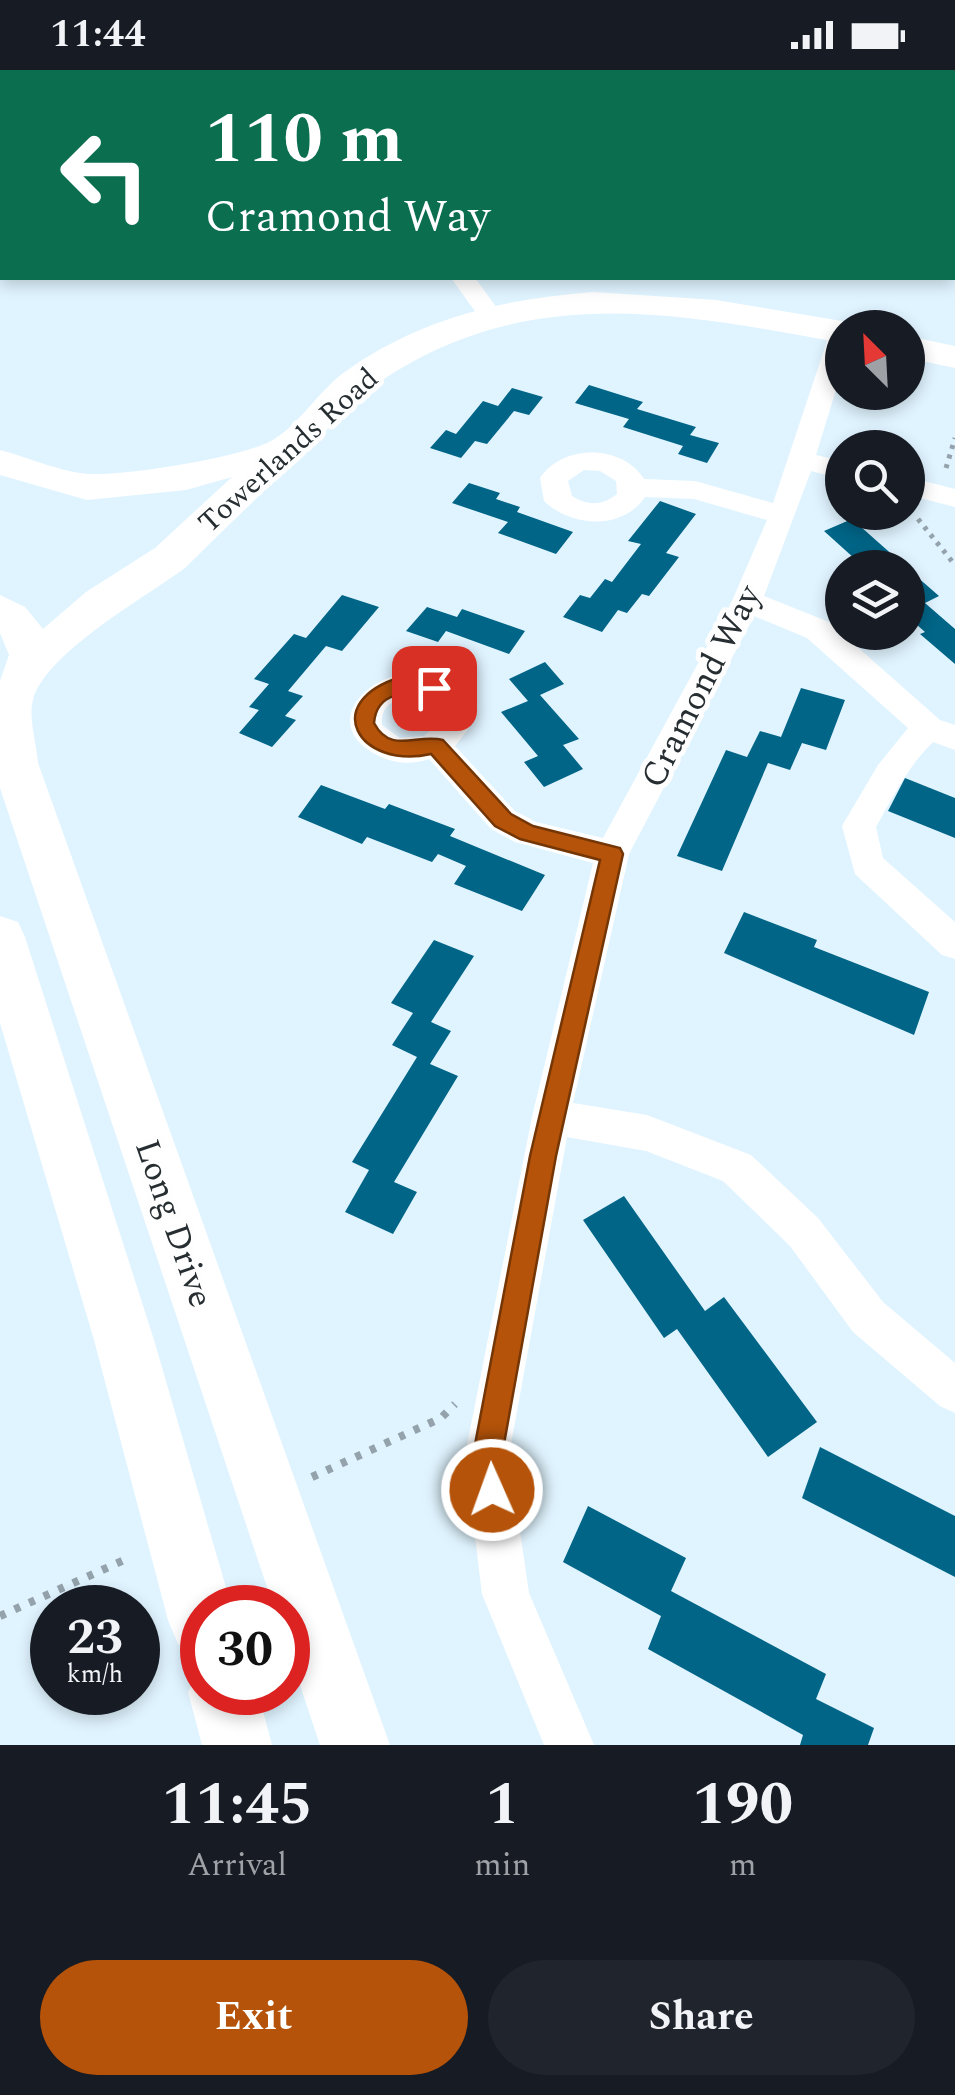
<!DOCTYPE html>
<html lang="en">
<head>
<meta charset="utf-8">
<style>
  :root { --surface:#171b24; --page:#20242c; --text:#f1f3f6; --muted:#9ea1a6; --accent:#b45309 }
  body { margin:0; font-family:Spectral,serif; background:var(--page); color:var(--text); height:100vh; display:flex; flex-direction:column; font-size:38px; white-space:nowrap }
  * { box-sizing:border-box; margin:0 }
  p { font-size:32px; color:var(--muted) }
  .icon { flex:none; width:55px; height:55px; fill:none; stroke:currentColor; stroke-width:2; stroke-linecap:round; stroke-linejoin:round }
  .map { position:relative; height:1675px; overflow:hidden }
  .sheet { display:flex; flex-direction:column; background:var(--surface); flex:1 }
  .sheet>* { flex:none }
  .banner { position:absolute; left:0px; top:0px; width:955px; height:210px; box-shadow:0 5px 15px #0003; background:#0b6e4f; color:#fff; overflow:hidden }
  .needle { width:65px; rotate:336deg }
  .tools { position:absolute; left:825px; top:240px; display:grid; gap:20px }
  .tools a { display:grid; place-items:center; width:100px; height:100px; border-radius:50%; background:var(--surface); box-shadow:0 5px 15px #0003; font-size:50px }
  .speed { position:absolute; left:30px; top:1515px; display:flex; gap:20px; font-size:50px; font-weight:700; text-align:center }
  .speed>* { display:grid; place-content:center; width:130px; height:130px; border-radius:50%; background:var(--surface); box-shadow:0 5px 15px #0003; line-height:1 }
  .speed small { font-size:25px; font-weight:400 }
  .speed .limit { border:15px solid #d22; background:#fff; color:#111 }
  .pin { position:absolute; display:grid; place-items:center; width:85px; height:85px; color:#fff; margin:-42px; border-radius:20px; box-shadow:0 5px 15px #0006 }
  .me { position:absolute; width:110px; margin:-55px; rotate:358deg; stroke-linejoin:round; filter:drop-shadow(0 0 8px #0008) }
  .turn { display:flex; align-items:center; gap:35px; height:210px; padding:0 40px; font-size:45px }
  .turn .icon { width:130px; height:130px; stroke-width:2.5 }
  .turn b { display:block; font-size:70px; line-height:85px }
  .eta { display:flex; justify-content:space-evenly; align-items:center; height:170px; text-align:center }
  .eta b { font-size:60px; font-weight:700; line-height:70px }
  .button { display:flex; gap:20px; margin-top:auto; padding:20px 40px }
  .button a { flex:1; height:115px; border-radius:60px; background:var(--accent); color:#fff; font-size:40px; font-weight:700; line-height:115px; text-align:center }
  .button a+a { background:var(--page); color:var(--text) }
  .status { display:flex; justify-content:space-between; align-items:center; height:70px; padding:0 50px; background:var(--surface); direction:ltr }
  .status svg { height:28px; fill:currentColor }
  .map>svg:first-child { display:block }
</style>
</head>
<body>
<div class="status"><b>11:44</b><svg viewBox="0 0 49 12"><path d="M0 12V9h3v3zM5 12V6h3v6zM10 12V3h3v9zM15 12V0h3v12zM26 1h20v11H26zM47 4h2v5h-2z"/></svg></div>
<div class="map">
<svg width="955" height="1675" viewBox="0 0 955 1675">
  <rect width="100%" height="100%" fill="#e0f4ff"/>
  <!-- building -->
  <g fill="#006587">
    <path d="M589,315L643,332L637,339L696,357L690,365L719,373L707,393L678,384L683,376L623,357L629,349L575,333Z"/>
    <path d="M512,318L543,327L529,345L514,341L487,374L475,371L461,388L430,378L446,360L456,364L483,331L498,336Z"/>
    <path d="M469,413L500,423L496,429L520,437L517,442L573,462L556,484L498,463L508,452L452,433Z"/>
    <path d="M660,431L696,444L666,483L679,487L649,526L642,524L627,543L618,540L602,562L563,547L580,525L590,528L605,509L612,512L641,474L628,471Z"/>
    <path d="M852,449L896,488L906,498H865L824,461Z"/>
    <path d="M908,499L939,526L925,533L955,559V594L920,564L925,562L908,547Z"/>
    <path d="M342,525L379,537L342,581L326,576L288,621L303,626L285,646L296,650L272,677L239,663L259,640L249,637L269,614L254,609L294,564L306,568Z"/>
    <path d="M427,537L457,547L462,539L525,561L509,584L446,561L438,572L406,561Z"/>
    <path d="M545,592L564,614L540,625L579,669L563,675L583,699L544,717L524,692L538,686L501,642L528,631L509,609Z"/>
    <path d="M801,618L845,630L826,680L802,673L790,700L768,693L722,801L677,786L726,680L747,687L760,661L781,667Z"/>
    <path d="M905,708L955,728V768L888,741Z"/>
    <path d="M321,715L385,739L389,734L455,759L450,766L545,805L522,841L454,814L466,796L438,784L432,792L367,767L362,774L298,747Z"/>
    <path d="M744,842L817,870L814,877L929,922L914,965L724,883Z"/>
    <path d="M434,870L474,886L431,952L451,961L430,994L458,1006L394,1112L417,1122L393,1164L345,1142L369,1100L352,1092L417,987L392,975L413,943L391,933Z"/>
    <path d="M624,1126L705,1241L724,1227L817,1352L768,1387L677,1259L664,1268L583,1150Z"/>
    <path d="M820,1377L955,1446V1507L802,1428Z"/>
    <path d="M588,1436L686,1488L671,1521L826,1604L816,1629L874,1658L868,1675H800L803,1665L648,1579L661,1546L563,1492Z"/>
  </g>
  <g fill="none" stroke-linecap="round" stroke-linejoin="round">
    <!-- path-far1 -->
    <g stroke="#94a2ab" stroke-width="5" stroke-dasharray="4 6" stroke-linecap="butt">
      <path d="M946,398L955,368"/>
      <path d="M918,449L955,495"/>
    </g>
    <!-- path -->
    <g stroke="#94a2ab" stroke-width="8" stroke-dasharray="6 10" stroke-linecap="butt">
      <path d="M312,1407L441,1348L455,1334"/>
      <path d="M0,1546L131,1487"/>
    </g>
    <!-- street -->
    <g fill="#fff" fill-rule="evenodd">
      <path d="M395,0H418L419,2H397Z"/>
      <path d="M451,208H475L503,246L500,251H482Z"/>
      <path d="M842,255L851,258H842V300L816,385L842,391V409L811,401L764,526L829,552L940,650L955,655V680L933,672C908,696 893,727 876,757L883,788L955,852V889L942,885L855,804L842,756L878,695L908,658L807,568L754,546L629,784L573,1033L647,1045L751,1085L818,1148L883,1232L955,1293V1343L940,1336L853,1262L790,1176L723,1111L646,1081L567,1067L509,1385L529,1523L594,1675H544L482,1524L465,1385L532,1047L593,793L515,772L491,759L429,689C411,695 394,694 377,685C294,642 425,556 469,635L470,657L455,676L515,741L536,752L603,768L732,531L767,450L694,429L645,427C622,461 571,457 544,431L540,408C563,374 622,374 644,409L695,411L773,433L830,262ZM584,400L600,401L616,411L617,424C602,436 588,436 572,426L568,411ZM405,626L425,628L437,639L438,653L424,666L400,668L382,655C381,637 390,633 405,626Z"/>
      <path d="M908,407L955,419V437L908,425Z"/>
    </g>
    <!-- secondary -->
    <g fill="#fff" fill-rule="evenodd">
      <path d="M593,222L716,230L842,251L857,258H842V273C674,242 521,211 371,318C351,332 335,353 316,370C273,413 228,455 185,498C146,527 45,583 33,630C28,647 37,676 38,693L390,1675H320L288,1579V1538H274L0,718V611L9,585L0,563V525L25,537L43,559L86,522L155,478L232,407L186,420L87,430L0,405V380C28,387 60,402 89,404C125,406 237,388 269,372C297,358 317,323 342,304C417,249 502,229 593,222Z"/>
      <path d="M908,266L955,276V298L908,288Z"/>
      <path d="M0,846L18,852L25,867L154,1270L232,1538H202V1584L178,1574L168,1550L94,1270L0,953Z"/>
      <path d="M202,1596V1622H258L272,1675H202L188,1622Z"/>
    </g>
  </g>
  <!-- route -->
  <path fill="#b45309" stroke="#753606" stroke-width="2.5" d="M401,607L434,611L444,618L434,625C409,623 377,619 374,653C391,685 417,663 443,670L511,744L533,756L620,778L623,784L556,1086L502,1385L507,1420L503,1430L492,1434L482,1430L473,1385L530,1086L600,790L520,769L495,756L431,684C358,700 319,632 401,607Z"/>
  <g text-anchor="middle" stroke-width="10" stroke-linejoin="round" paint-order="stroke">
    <!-- far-street labels -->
    <g font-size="30" fill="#272e32" stroke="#fefefe">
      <text transform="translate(288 380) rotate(-42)" y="10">Towerlands Road</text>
    </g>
    <!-- street labels -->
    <g font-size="35" fill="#272e32" stroke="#fefefe">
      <text transform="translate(700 616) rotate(-63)" y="12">Cramond Way</text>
      <text transform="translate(175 1153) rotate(71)" y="12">Long Drive</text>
    </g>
  </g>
</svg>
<div class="tools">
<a><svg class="needle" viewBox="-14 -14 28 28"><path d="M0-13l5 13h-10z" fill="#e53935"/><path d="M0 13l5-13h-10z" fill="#9ea1a6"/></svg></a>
<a><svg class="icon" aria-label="search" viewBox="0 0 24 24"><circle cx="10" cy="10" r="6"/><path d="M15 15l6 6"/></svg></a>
<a><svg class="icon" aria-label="layers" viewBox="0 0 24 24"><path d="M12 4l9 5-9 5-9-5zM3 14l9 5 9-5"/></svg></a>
</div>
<div class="speed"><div>23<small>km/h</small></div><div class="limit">30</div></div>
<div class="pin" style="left:434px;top:618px;background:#d93025"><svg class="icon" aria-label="arrive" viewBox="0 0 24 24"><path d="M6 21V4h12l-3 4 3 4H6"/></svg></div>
<svg class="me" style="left:492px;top:1420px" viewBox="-20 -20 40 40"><circle r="17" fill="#b45309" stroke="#fff" stroke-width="3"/><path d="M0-11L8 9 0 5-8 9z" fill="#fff"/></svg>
<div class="banner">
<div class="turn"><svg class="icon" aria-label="left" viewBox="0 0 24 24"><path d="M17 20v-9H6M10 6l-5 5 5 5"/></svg><div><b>110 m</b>Cramond Way</div></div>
</div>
</div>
<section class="sheet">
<div class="eta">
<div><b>11:45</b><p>Arrival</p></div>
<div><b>1</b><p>min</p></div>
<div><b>190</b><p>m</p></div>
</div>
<div class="button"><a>Exit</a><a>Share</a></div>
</section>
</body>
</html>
